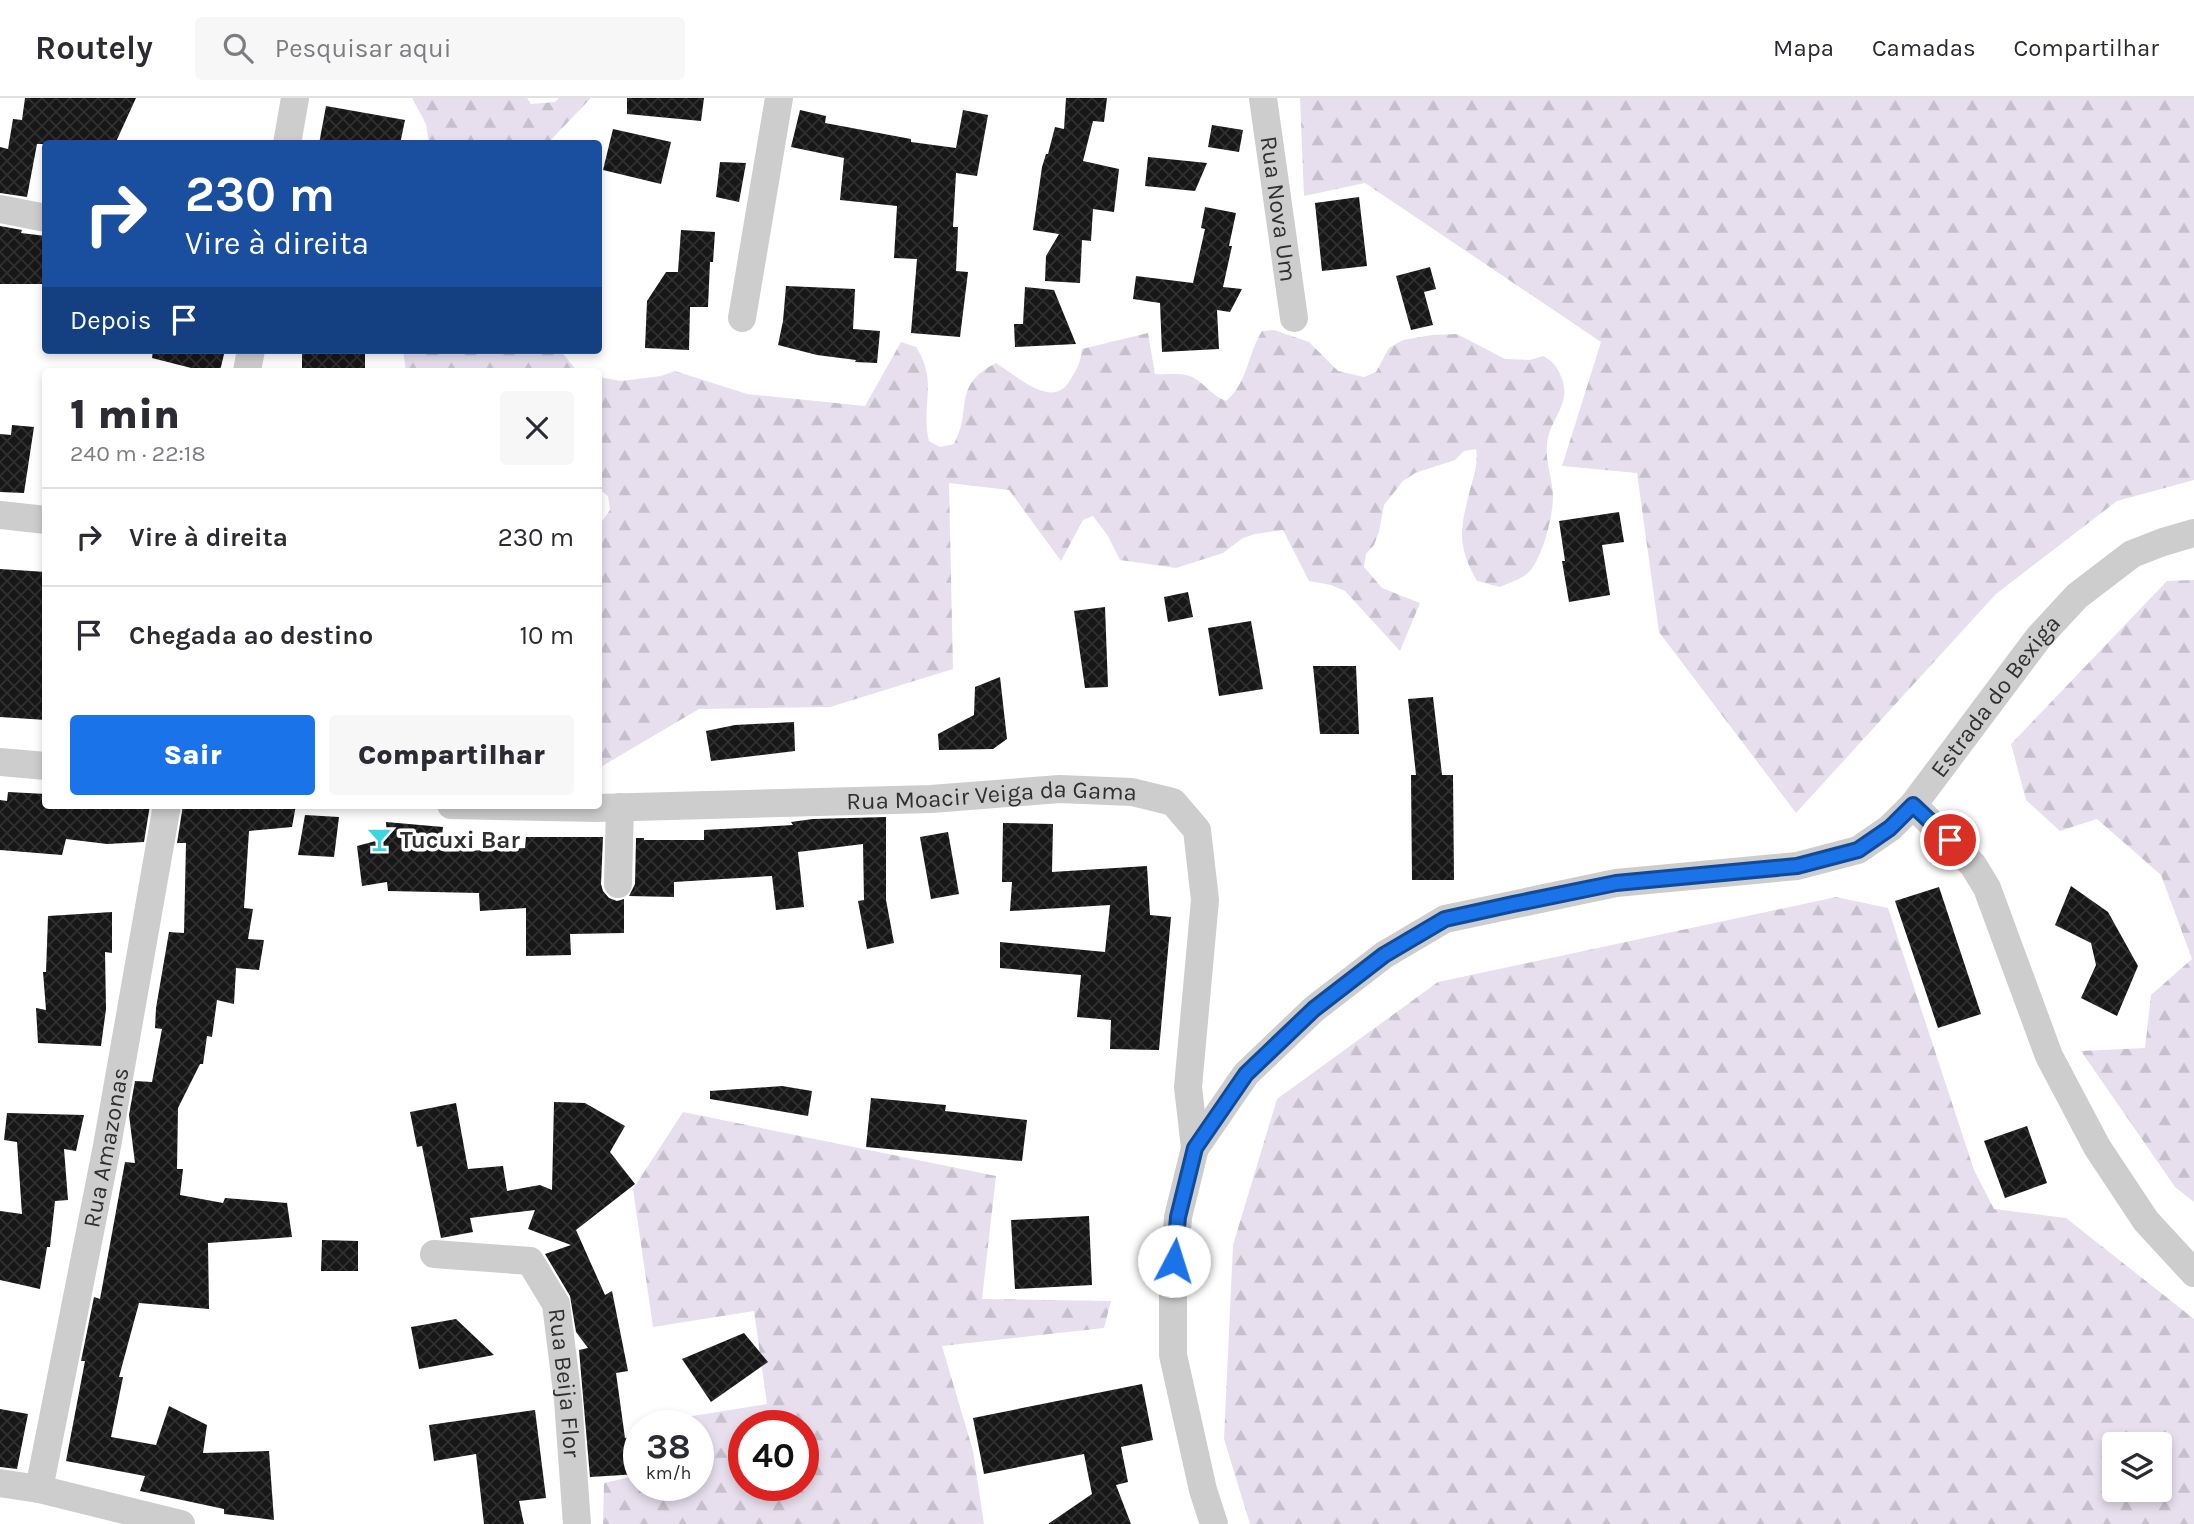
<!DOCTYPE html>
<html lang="pt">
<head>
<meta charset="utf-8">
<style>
  :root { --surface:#fff; --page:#f7f7f7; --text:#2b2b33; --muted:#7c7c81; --line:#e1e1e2; --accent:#1a73e8 }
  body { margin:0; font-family:Karla,sans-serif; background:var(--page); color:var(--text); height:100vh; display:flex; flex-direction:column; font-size:26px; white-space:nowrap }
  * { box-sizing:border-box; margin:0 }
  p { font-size:23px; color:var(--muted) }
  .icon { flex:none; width:38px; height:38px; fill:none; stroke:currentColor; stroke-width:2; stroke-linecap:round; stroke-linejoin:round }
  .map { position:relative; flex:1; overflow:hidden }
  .drawer { position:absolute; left:42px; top:270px; width:560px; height:441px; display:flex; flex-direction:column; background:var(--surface); border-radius:7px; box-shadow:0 4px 10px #0003 }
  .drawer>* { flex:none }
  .top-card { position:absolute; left:42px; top:42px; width:560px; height:214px; border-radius:7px; box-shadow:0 4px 10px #0003; background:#1a4fa0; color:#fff; overflow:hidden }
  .tools { position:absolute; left:2102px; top:1334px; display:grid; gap:14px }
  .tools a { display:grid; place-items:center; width:70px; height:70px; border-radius:7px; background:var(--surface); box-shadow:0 4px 10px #0003; font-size:35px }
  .speed { position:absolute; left:623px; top:1312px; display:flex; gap:14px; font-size:35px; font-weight:700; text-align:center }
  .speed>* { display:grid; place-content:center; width:91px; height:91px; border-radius:50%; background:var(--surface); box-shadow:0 4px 10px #0003; line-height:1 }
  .speed small { font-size:18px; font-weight:400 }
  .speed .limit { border:10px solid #d22; background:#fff; color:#111 }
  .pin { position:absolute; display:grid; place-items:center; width:60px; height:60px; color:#fff; margin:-30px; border:4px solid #fff; border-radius:50%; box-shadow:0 2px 7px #0007 }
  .me { position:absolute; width:77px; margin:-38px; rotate:5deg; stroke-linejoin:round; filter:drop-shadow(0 0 5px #0008) }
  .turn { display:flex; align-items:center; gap:24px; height:147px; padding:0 28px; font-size:32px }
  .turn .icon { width:91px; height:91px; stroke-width:2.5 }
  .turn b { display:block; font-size:49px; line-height:60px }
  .then { display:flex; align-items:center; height:66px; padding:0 28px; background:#0003; gap:14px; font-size:26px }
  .round { display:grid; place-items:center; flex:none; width:74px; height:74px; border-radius:7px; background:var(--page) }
  .summary { display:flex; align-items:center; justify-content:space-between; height:119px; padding:0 28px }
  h1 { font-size:42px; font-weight:800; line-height:52px }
  .action { display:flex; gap:14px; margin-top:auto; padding:14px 28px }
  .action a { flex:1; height:80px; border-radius:7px; background:var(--accent); color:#fff; font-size:28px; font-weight:800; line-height:80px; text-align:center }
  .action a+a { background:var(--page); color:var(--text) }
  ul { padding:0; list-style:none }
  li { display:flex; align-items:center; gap:21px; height:98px; padding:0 28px; border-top:2px solid var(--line) }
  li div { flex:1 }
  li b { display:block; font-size:26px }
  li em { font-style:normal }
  header { display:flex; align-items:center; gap:42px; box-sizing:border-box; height:98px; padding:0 35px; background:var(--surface); border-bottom:2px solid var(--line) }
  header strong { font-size:33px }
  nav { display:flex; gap:38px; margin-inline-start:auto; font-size:24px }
  .search { width:490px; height:63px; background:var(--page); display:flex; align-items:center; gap:18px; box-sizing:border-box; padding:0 24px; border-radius:7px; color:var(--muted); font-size:26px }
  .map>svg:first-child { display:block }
</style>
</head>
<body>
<header>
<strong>Routely</strong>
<div class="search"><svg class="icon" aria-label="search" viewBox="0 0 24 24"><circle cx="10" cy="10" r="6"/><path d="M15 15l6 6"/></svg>Pesquisar aqui</div>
<nav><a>Mapa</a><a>Camadas</a><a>Compartilhar</a></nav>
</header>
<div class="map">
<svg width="2194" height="1426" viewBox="0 0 2194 1426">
  <defs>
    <pattern id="forest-firs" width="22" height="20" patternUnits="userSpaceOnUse" patternTransform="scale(1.75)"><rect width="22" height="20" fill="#e7dfed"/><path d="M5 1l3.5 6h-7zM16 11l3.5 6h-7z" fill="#c6c0cc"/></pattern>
    <pattern id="building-cross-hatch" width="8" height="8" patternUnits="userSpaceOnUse" patternTransform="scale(1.75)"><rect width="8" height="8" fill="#171717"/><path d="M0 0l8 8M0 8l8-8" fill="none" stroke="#303030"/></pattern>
  </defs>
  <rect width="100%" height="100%" fill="#fff"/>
  <!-- forest -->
  <g fill="url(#forest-firs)" fill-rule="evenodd">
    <path d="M412,0H527L531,6L555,4L559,0H591L547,46L429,45L426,26Z"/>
    <path d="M1300,0H2194V382L2117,403L1996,496L1796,715L1659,534L1637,375L1562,368L1601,244L1365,85L1304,98Z"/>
    <path d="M1274,232L1309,244L1338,273L1364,279L1376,274L1389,250L1403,242L1432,237L1457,236L1505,261L1530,262L1543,258C1552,263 1555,266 1560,276C1574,306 1550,318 1547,346C1545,364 1553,382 1553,399C1553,418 1542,462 1528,475C1522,481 1508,485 1500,489L1477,483C1455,445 1461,428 1471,388C1475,375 1478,364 1476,351L1464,353L1455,362L1415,375L1403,383L1384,407L1379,434L1374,447L1366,456L1364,469L1382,490L1420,505L1400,553L1345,493L1331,487L1309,483L1283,432L1255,436L1243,440L1223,455L1176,470L1120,462L1108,438L1093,418L1083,422L1061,463L1009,392L949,385L953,571L830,609L699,611L599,670L598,429L610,412L608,398L599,391V279L621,283L661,278L675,273L747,296L865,308L901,244L916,249C939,284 920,308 929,343L940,349L954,346C973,311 951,288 996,265C1017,278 1053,313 1070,282C1077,271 1081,264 1082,251L1148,235L1155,276C1168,277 1183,274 1194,280C1206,287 1212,298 1226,303C1248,285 1247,257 1262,233Z"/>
    <path d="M403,252H560L577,273H406Z"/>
    <path d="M2194,482V1104L2175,1089L2081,953L2145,950L2151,897L2192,861L2161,777L2097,721L2060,733L2026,702L2011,646L2167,483Z"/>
    <path d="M1836,799L1888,810L1974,1072L1994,1111L2066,1120L2194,1221V1426H1250L1224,1341L1233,1147L1277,1001L1438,884ZM2114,1346H2160V1391H2114Z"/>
    <path d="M683,1014L996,1078L982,1201L1111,1203L1104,1230L942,1248L973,1353L984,1426H603L604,1385L639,1377V1388H698V1328H649V1325L767,1306L754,1213L653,1229L633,1091ZM744,1328H803V1388H744Z"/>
  </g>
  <!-- building -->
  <g fill="url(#building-cross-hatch)">
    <path d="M25,0H136L115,46H37L27,99L0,95V49L8,51L13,21L22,22Z"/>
    <path d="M627,0H704L701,23L627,16Z"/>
    <path d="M1066,0H1107L1104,24L1093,23L1083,63L1119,71L1114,114L1093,111L1091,143L1082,142L1080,185L1045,183L1046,158L1059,136L1033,132L1042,69L1046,56H1048L1055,29L1064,31Z"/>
    <path d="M326,8L405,22L400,46H319Z"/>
    <path d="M800,12L826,18L825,25L911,41V44L956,50L963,12L988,17L977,78L956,75L953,129H958L956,173L968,174L960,239L911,235L917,161L894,160L897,108L840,102L844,60L791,49Z"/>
    <path d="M1212,27L1243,32L1239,54L1208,49Z"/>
    <path d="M613,31L671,44L661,86L603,72Z"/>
    <path d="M1148,59L1207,65L1195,93L1145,88Z"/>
    <path d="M720,64L746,65L739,104L716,99Z"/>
    <path d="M1359,99L1367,168L1322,173L1315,105Z"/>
    <path d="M1205,109L1236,115L1229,148H1232L1223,189L1242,191L1230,214L1217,212L1219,251L1162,254L1160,205L1133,201L1136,178L1193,185L1205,131L1201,130Z"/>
    <path d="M0,128L22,132L21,135L46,138V186H0Z"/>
    <path d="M681,132L715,134L713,164H710L708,209H690L689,252L645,250L647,203L666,174H678Z"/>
    <path d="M1430,169L1436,191L1424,194L1433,227L1411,232L1396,178Z"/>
    <path d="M786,188L855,191L853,231L880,233L877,265L855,264L856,262L817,257L778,247L783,223Z"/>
    <path d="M1025,189L1054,192L1076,246L1015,249L1014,226H1023Z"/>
    <path d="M153,252H225L220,273H203L152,260Z"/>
    <rect x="302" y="252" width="63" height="21"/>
    <path d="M12,327L34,329L24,395L0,394V336L11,337Z"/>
    <path d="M1619,414L1624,444L1602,447L1610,497L1569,504L1562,463H1565L1559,423Z"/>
    <path d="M0,471L46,474V622L0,619Z"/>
    <path d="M1188,494L1193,519L1168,524L1164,499Z"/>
    <path d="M1105,509L1108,589L1085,590L1074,513Z"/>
    <path d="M1251,523L1263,591L1219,598L1208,530Z"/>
    <path d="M1313,568H1356L1359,636H1320Z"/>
    <path d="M1000,579L1007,641L993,651L939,652L938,636L974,617L975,589Z"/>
    <path d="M1433,599L1442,677H1453L1454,782H1412L1411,677H1416L1408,601Z"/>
    <path d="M794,624L795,653L711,663L706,633L735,627Z"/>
    <path d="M8,694L46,696V707H150L144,744L107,746L66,741L62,757L0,752V702L7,703Z"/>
    <path d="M183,707H296L292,729L249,733L244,810L253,811L248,841L264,842L259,872L236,870L234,906L217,902L212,939L207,938L203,966H200L178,1010L177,1071H183L180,1097L223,1105L225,1100L287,1105L292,1139L208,1145L209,1211L139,1205L119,1279H123L111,1339L156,1347L169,1308L207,1327L203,1355L269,1353L274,1422L224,1416V1411L140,1393L145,1378L66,1363L85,1263H81L94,1199L100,1201L125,1064L135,1065L129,1017L135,983L152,984L162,931L155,930L156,910L169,834L184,835L186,745H177Z"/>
    <path d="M305,717L339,719L334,759L298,757Z"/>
    <path d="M886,719V802L894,845L867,851L858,803L864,802L863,746L798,754L804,809L776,812L772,778L674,784V799L629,798L635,786L636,740H644V742H704V732L793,727L791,724L813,721Z"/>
    <path d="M386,724L443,729L442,738H467V753L525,750L526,739H603L601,786L603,793L609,800L617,803L624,801V835L570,836L571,857L526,858V810L480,813L479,795L388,793L387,784L362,788L357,748L387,740Z"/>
    <path d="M1003,725L1053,726L1052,774L1147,768L1150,817L1171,819L1159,952L1110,951L1111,922L1077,919L1081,877L1000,870V844L1105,854L1110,807L1010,813L1012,784H1002Z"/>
    <path d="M948,734L959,796L931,801L920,739Z"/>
    <path d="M2071,788L2108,814L2138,868L2117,918L2081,900L2096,867L2091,845L2055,827Z"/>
    <path d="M1939,789L1981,916L1938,930L1895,803Z"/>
    <path d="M112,814V855L105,854L106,911L101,948L38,945L36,910L46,912L43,874H46L48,818Z"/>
    <path d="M782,988L812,993L808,1018L710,1001V993Z"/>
    <path d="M871,1000L946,1007L945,1013L1027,1022L1022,1063L866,1049Z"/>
    <path d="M554,1004L585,1005L625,1028L610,1054L635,1086L576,1132L605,1197L612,1193L628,1273L616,1275L625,1340L639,1338V1376L590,1379L579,1252L588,1250L576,1234L570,1198L545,1156L571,1147L528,1131L535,1112L470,1120L473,1134L441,1140L422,1048L417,1049L410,1014L456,1005L468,1071L503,1068L507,1093L540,1087L552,1092Z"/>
    <path d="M7,1015L84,1017L76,1053L64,1051L68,1102L55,1103L50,1149H47L40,1191L0,1182V1113L22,1116L17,1044L4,1042Z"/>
    <path d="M2027,1028L2047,1085L2005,1100L1984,1043Z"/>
    <path d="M1089,1118L1092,1187L1015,1191L1011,1122Z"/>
    <path d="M322,1142L358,1143V1173H321Z"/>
    <path d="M456,1221L494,1257L419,1271L411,1229Z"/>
    <path d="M744,1235L768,1264L711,1304L682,1261Z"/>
    <path d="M1142,1286L1153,1342L1121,1349L1128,1384L1116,1387L1131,1426H1048L1092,1396L1084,1356L984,1376L973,1320Z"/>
    <path d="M0,1311L28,1316L17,1371L0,1369Z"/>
    <path d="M535,1312L546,1400L519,1403L524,1426H484L476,1356L434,1363L429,1327Z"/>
  </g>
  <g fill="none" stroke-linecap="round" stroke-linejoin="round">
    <!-- minor -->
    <g stroke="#cdcdcd" stroke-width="28">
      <path id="s1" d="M1263,0L1294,220"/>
      <path d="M287,46L295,0"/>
      <path d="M0,111L46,120"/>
      <path d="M742,220L779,0"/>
      <path d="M247,273L251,252"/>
      <path d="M0,417L46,422"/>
      <path d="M0,664L46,668"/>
      <path id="s2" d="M451,707L597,710L931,701L1060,691L1132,694L1173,704L1197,732L1205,802L1188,989L1195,1050"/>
      <path d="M1913,707L1973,767L1987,790L2049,958L2097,1049L2146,1123L2194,1175"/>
      <path d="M618,786L620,709"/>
      <path id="s3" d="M434,1156L530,1163L556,1206L568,1302L577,1426"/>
      <path d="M0,1385L39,1391L181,1426"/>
      <path id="s4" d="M39,1391L107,1048L167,707"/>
      <path id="s5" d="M1214,1426L1203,1392L1173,1257V1184L1178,1119L1195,1050L1246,976L1314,911L1384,857L1445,821L1616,785L1797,768L1858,752L1890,730L1913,707L2039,539L2077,498L2132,456L2163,444L2194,435"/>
    </g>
  </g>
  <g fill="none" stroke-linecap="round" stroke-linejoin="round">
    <defs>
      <path id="route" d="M1174,1163L1178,1119L1195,1050L1246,976L1314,911L1384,857L1445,821L1513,806L1616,785L1797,768L1858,752L1890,730L1913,707L1950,742"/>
    </defs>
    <!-- route casing -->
    <use href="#route" stroke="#114b97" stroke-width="18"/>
    <!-- route -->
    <use href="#route" stroke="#1a73e8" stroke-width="12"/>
  </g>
  <!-- icons -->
  <defs>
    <symbol id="bar-bare" viewBox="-9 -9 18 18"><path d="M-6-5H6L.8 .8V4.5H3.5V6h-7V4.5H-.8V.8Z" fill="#3bd6de" stroke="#fff" stroke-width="2.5" paint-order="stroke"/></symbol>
  </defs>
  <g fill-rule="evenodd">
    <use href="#bar-bare" x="362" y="724" width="35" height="35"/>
  </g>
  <g text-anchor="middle" stroke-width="7" stroke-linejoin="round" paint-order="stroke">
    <!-- street labels -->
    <g font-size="24" fill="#303030" stroke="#fff">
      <text dy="8" stroke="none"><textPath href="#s1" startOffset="112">Rua Nova Um</textPath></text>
      <text dy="8" stroke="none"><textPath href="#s5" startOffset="1354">Estrada do Bexiga</textPath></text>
      <text dy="8" stroke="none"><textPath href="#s2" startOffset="541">Rua Moacir Veiga da Gama</textPath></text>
      <text dy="8" stroke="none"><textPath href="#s4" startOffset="348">Rua Amazonas</textPath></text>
      <text dy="8" stroke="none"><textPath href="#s3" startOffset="226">Rua Beija Flor</textPath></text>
    </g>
    <!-- poi labels -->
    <g font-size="24" font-weight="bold" fill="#303030" stroke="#fff" text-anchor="start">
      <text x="400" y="750">Tucuxi Bar</text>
    </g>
  </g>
</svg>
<div class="tools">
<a><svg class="icon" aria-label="layers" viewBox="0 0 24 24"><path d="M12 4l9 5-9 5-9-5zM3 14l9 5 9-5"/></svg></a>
</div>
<div class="speed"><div>38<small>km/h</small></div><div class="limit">40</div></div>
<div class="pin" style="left:1950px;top:742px;background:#d93025"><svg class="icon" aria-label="arrive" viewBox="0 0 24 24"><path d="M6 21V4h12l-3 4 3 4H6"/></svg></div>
<svg class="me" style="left:1174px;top:1163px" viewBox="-20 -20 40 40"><circle r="19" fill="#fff"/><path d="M0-13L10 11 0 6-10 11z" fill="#1a73e8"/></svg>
<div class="top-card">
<div class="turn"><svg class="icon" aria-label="right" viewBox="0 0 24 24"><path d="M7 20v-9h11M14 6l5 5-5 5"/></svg><div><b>230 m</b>Vire à direita</div></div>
<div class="then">Depois<svg class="icon" aria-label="arrive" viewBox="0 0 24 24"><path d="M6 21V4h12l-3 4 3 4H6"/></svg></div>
</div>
<section class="drawer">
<div class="summary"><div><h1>1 min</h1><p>240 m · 22:18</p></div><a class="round"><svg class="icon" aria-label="close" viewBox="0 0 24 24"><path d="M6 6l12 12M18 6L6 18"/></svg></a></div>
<ul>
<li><svg class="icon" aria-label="right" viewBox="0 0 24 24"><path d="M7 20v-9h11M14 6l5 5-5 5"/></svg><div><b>Vire à direita</b></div><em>230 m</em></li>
<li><svg class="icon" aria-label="arrive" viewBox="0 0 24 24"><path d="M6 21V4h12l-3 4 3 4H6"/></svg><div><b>Chegada ao destino</b></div><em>10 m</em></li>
</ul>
<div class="action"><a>Sair</a><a>Compartilhar</a></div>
</section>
</div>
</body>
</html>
